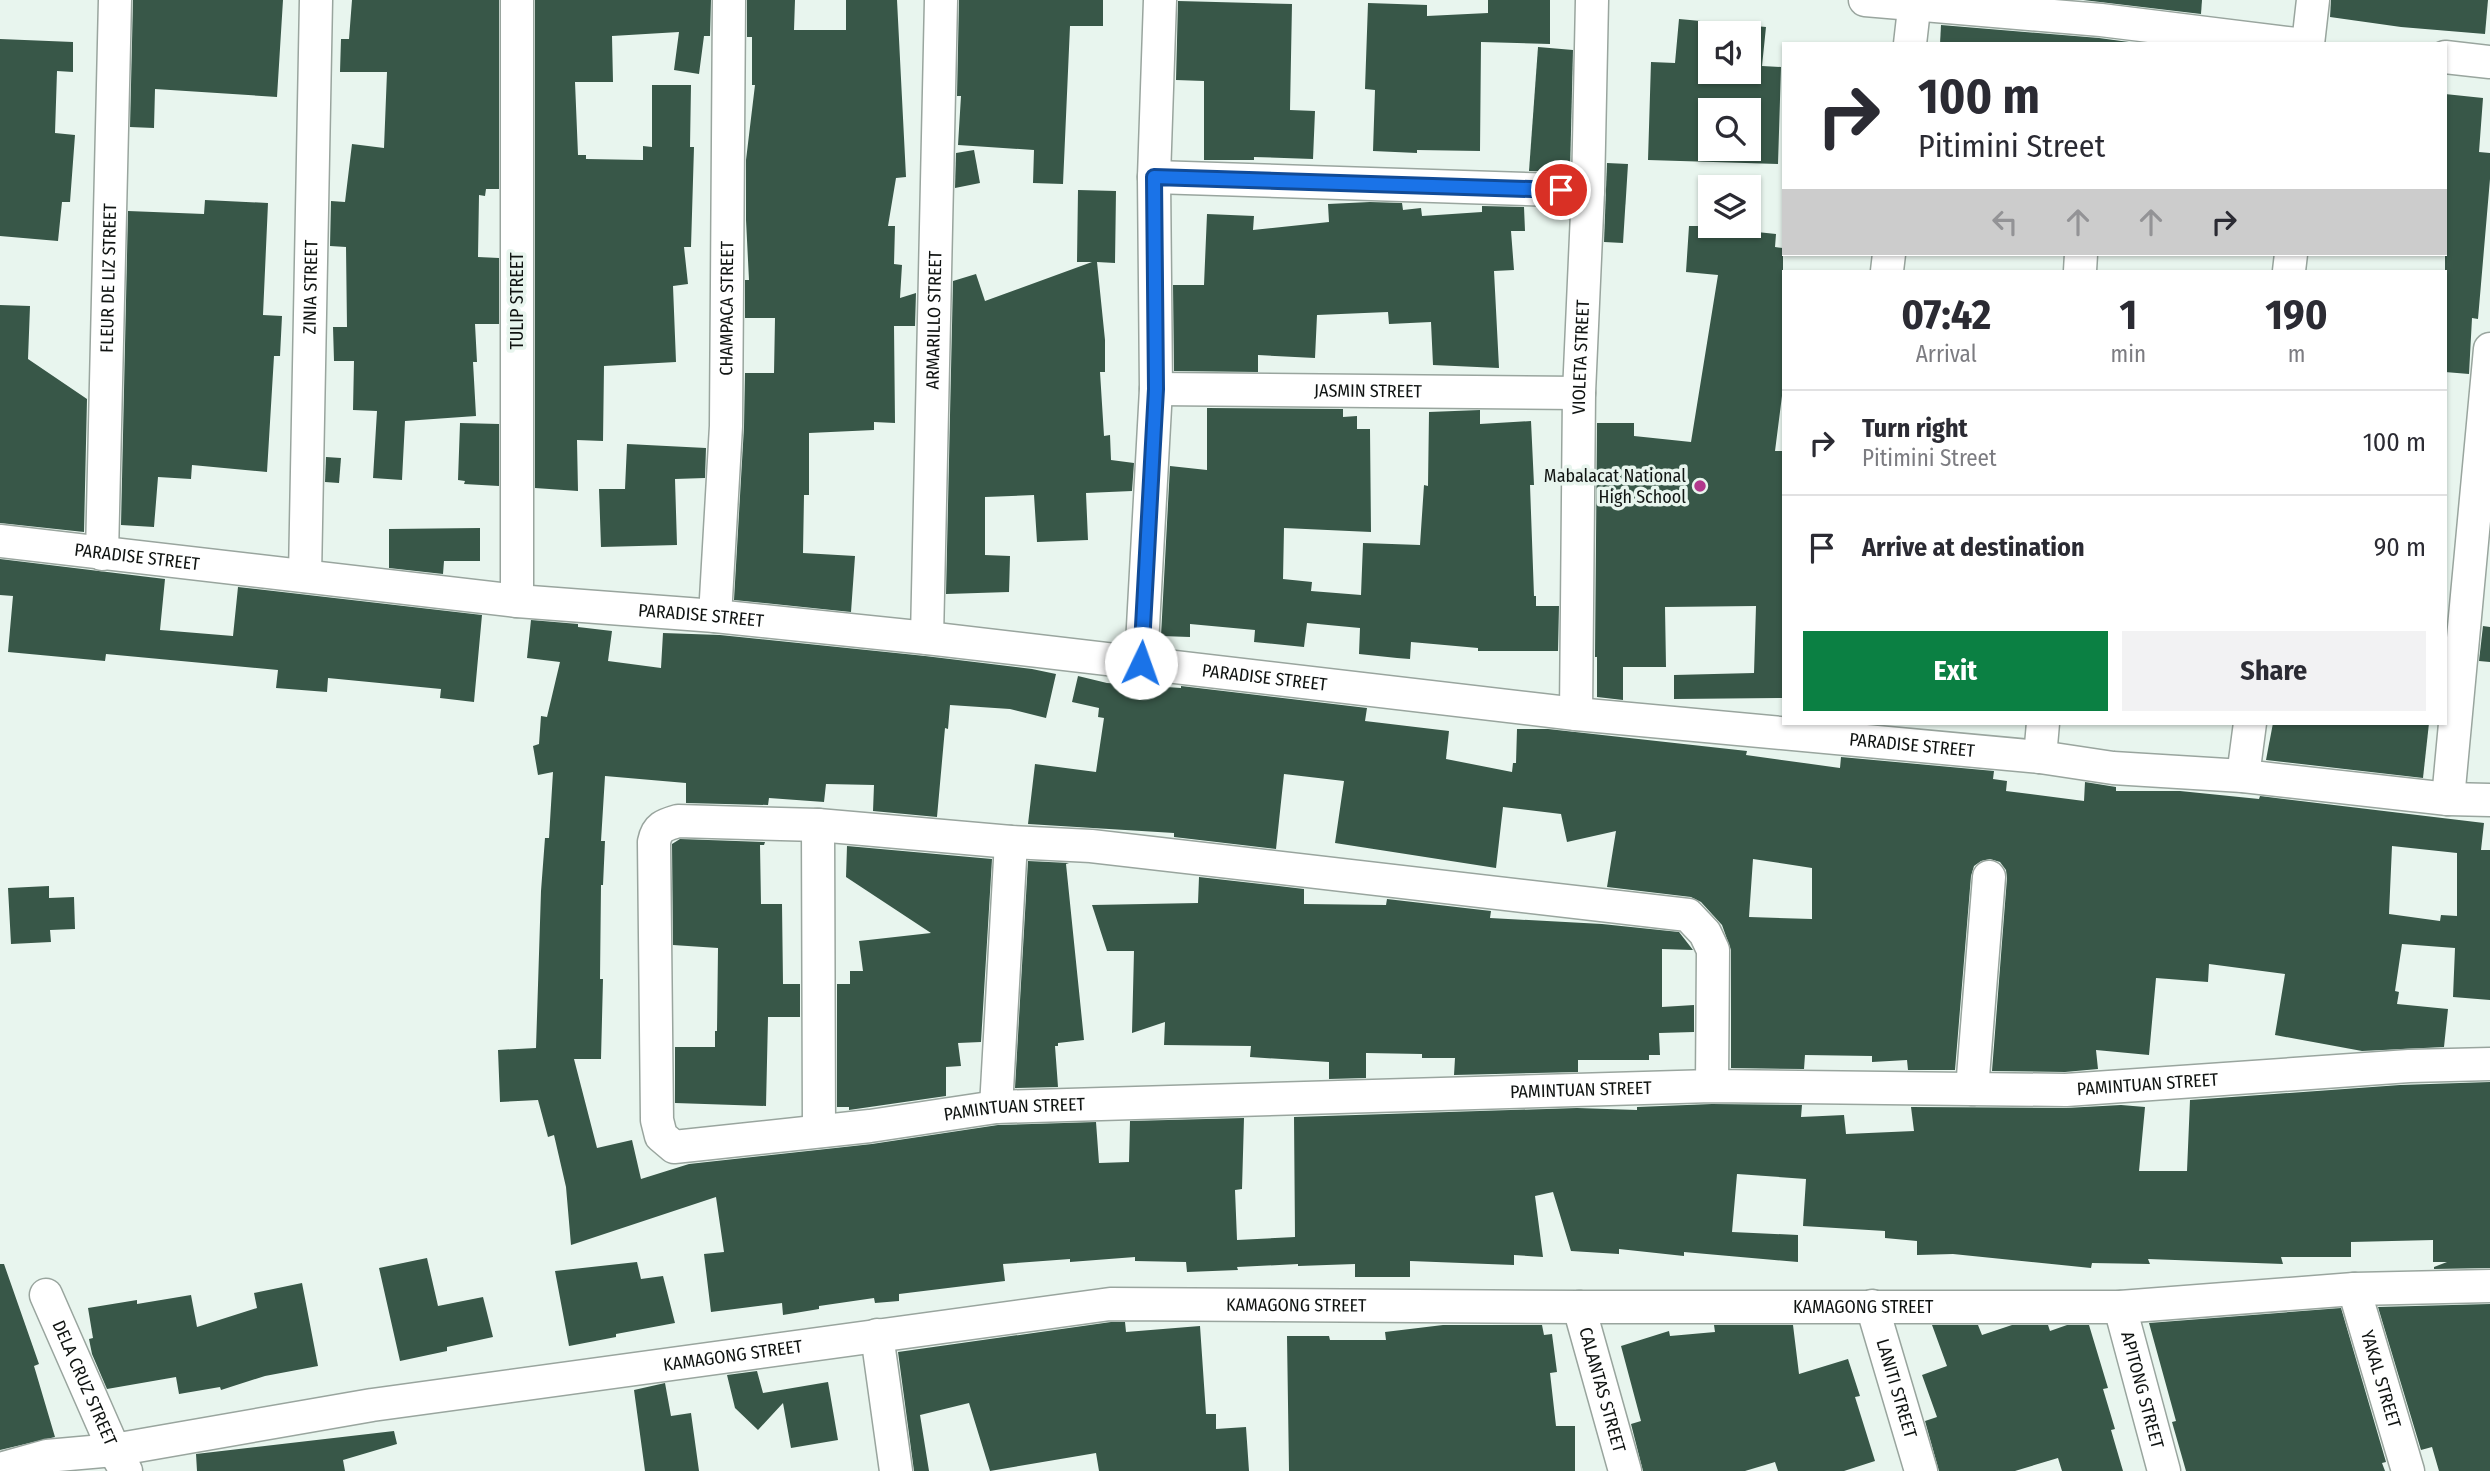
<!DOCTYPE html>
<html lang="en">
<head>
<meta charset="utf-8">
<style>
  :root { --surface:#fff; --page:#f2f2f3; --text:#2b2b33; --muted:#7c7c81; --line:#e1e1e2; --accent:#0b8043 }
  body { margin:0; font-family:"Fira Sans Condensed",sans-serif; background:var(--page); color:var(--text); height:100vh; display:flex; flex-direction:column; font-size:26px; white-space:nowrap }
  * { box-sizing:border-box; margin:0 }
  p { font-size:23px; color:var(--muted) }
  .icon { flex:none; width:38px; height:38px; fill:none; stroke:currentColor; stroke-width:2; stroke-linecap:round; stroke-linejoin:round }
  .map { position:relative; flex:1; overflow:hidden }
  .drawer { position:absolute; left:1782px; top:270px; width:665px; height:455px; display:flex; flex-direction:column; background:var(--surface); border-radius:0px; box-shadow:0 2px 5px #0004 }
  .drawer>* { flex:none }
  .top-card { position:absolute; left:1782px; top:42px; width:665px; height:214px; border-radius:0px; box-shadow:0 2px 5px #0004; background:#fff; color:var(--text); overflow:hidden }
  .tools { position:absolute; left:1698px; top:21px; display:grid; gap:14px }
  .tools a { display:grid; place-items:center; width:63px; height:63px; border-radius:0px; background:var(--surface); box-shadow:0 2px 5px #0004; font-size:35px }
  .pin { position:absolute; display:grid; place-items:center; width:60px; height:60px; color:#fff; margin:-30px; border:4px solid #fff; border-radius:50%; box-shadow:0 2px 7px #0007 }
  .me { position:absolute; width:77px; margin:-38px; rotate:3deg; stroke-linejoin:round; filter:drop-shadow(0 0 5px #0008) }
  .turn { display:flex; align-items:center; gap:24px; height:147px; padding:0 21px; font-size:32px }
  .turn .icon { width:91px; height:91px; stroke-width:2.5 }
  .turn b { display:block; font-size:49px; line-height:60px }
  .lanes { display:flex; align-items:center; height:66px; padding:0 21px; background:#0003; justify-content:center; gap:35px; direction:ltr }
  .lanes .off { opacity:.35 }
  .eta { display:flex; justify-content:space-evenly; align-items:center; height:119px; text-align:center }
  .eta b { font-size:42px; font-weight:700; line-height:49px }
  .cta { display:flex; gap:14px; margin-top:auto; padding:14px 21px }
  .cta a { flex:1; height:80px; border-radius:0px; background:var(--accent); color:#fff; font-size:28px; font-weight:700; line-height:80px; text-align:center }
  .cta a+a { background:var(--page); color:var(--text) }
  ul { padding:0; list-style:none }
  li { display:flex; align-items:center; gap:21px; height:105px; padding:0 21px; border-top:2px solid var(--line) }
  li div { flex:1 }
  li b { display:block; font-size:26px }
  li em { font-style:normal }
  .map>svg:first-child { display:block }
</style>
</head>
<body>
<div class="map">
<svg width="2490" height="1471" viewBox="0 0 2490 1471">
  <rect width="100%" height="100%" fill="#e8f5ee"/>
  <!-- building -->
  <g fill="#385748" fill-rule="evenodd">
    <path d="M133,0H283L277,97L155,89L154,128L130,127Z"/>
    <path d="M352,0H499V189H486L485,196L479,195L478,257L499,258V324H475L477,362H473L476,416L405,421L402,480L373,478L377,411L353,410L354,361H334L333,327H347L346,247L330,246L331,201L345,202L352,144L384,148L387,72H340L341,39H349Z"/>
    <path d="M535,0H711L710,36H704L699,74L674,70L679,32L612,36L613,82H575L578,155H586V159L643,160V146L652,147V85H691L690,147H694L691,247H684L688,284L673,286L676,362L604,366L603,441L577,440L578,491L535,488Z"/>
    <path d="M747,0H795L794,30H846V0H897L906,177L896,178L888,226H895L894,264L902,265L900,298L916,293L915,326H894L895,423L874,422V430L809,433V495H804L803,553L855,556L851,612L734,600L744,427L745,373H774L775,318H745V280H749L746,220V160L755,85H752V37H747Z"/>
    <path d="M959,0H1103V26H1070L1063,184L1033,183L1034,150L958,145L961,96H957Z"/>
    <path d="M1488,0H1550V44L1481,42L1480,151L1417,150V153L1373,151L1375,90L1365,89L1368,3L1427,5V16L1488,13Z"/>
    <path d="M2083,0H2202L2201,14Z"/>
    <path d="M2331,0H2488L2485,34L2401,27L2330,17Z"/>
    <path d="M1178,1L1292,4L1290,110L1315,111L1313,159L1254,157V160H1204V81L1176,80Z"/>
    <path d="M1679,19L1766,27L1762,66L1781,67L1778,164L1648,160L1651,62L1675,63ZM1710,33H1748V72H1710ZM1710,110H1748V149H1710Z"/>
    <path d="M1941,25L2099,38L2144,44H1940Z"/>
    <path d="M0,39L73,42V72L57,71L55,133L75,135L70,202H62L58,241L0,236Z"/>
    <path d="M1538,47L1573,50L1570,172L1529,171Z"/>
    <path d="M2445,94L2483,98L2479,152L2490,153V179L2478,319L2472,318L2469,374L2445,372Z"/>
    <path d="M974,150L980,183L955,188L956,153Z"/>
    <path d="M1607,163L1628,164L1623,243L1604,242Z"/>
    <path d="M1078,190L1116,191L1115,263L1097,262L1105,340V372H1100L1104,436L1110,435L1111,460L1134,463L1132,491L1086,493L1088,540L1037,542L1034,495L985,497V555L1010,556L1009,592L946,594L953,281L976,274L985,301L1092,262H1077Z"/>
    <path d="M205,200L268,203L263,315L282,316L280,356H274L267,472L192,465L191,479L158,477L154,527L121,525L128,211L204,214Z"/>
    <path d="M1370,202L1402,203L1403,210L1421,208L1422,216L1482,212V206L1524,207L1525,231H1511L1514,270L1494,271L1499,368L1433,365L1431,322L1389,324L1388,312L1317,315L1315,358L1258,355V372L1174,371L1173,285H1204L1207,214L1254,216L1253,230L1329,222L1328,204Z"/>
    <path d="M1689,226H1719V228L1776,234L1775,247L1783,248V388L1775,451H1783V698L1674,699V675L1754,673L1756,606L1665,607L1666,667H1623V700L1597,697V657H1595L1597,423H1634V436L1691,442L1718,275L1686,272Z"/>
    <path d="M0,305L30,306L28,359L87,399L84,532L0,523Z"/>
    <path d="M1207,408L1343,409V417L1357,416V429H1370L1371,532L1284,528L1283,579L1312,582L1311,591L1361,595L1363,543L1420,545L1424,485L1428,486L1429,412L1480,410V424L1531,421L1534,485H1530L1534,596H1536V606H1559L1558,651H1478V648L1411,642L1410,659L1397,658L1359,654L1360,628L1307,623L1304,647L1254,642L1255,630L1190,624V637L1161,636L1170,466L1207,470Z"/>
    <path d="M460,423L499,424V486L464,484L465,481L458,480Z"/>
    <path d="M627,444L706,448L705,478L675,479L677,545L601,547L599,489H625Z"/>
    <path d="M326,457L341,458L339,483L325,482Z"/>
    <path d="M480,528V561H444L443,574L389,568V529Z"/>
    <path d="M0,559L165,579L160,630L233,636L238,587L482,615L474,702L440,698L441,689L328,678L327,692L276,688L278,670L106,654L105,661L8,652L13,596L0,595Z"/>
    <path d="M531,620L578,624V627L612,631L608,661L661,668L663,633L720,635L925,656L1032,669L1056,674L1046,718L1010,709L950,705L948,729L945,728L937,817L873,811L874,785L826,784L824,802L769,798L768,805L686,803V783L605,776L601,841H605L603,885H601L600,979H603L601,1059H574L597,1148L632,1140L641,1179L689,1164L872,1144L998,1125L1096,1122L1099,1163L1129,1162L1130,1121L1244,1118L1242,1189L1235,1190L1237,1240L1295,1237L1294,1117L1577,1108L1637,1110V1107L1712,1104L1802,1105L1801,1117L1844,1115L1846,1134L1914,1131L1911,1107L2066,1108L2121,1105L2145,1107L2139,1171H2187L2190,1100L2400,1085L2490,1082V1268L2434,1269V1267L2447,1262H2433V1240L2351,1242V1257H2281L2283,1264L2148,1259L2150,1264L2092,1263L2091,1268L1953,1254L1917,1255V1241L1885,1238V1231L1803,1226L1806,1179L1737,1174L1732,1232L1798,1235V1262L1684,1252V1256L1619,1249V1254L1571,1251L1553,1192L1535,1196L1543,1257L1514,1255V1265L1410,1261V1277H1355V1264L1298,1266V1264L1237,1267L1238,1270L1187,1272L1186,1262L1135,1261V1257L1070,1262V1259L1003,1264L1005,1281L899,1294V1301L875,1303L874,1298L819,1306V1309L783,1315L782,1303L711,1312L704,1254L724,1252L716,1197L571,1245L566,1187L554,1135L548,1137L538,1100L500,1102L498,1050L536,1048L541,891L545,838H549L553,772L538,775L533,746L539,744L541,716L547,717L560,662L527,658Z"/>
    <path d="M2483,626L2490,627V662L2479,661Z"/>
    <path d="M1078,676L1107,683L1181,688V686L1367,708L1365,721L1449,731L1446,759L1512,772L1513,763H1516L1517,729H1548L1747,751L1746,755L1840,768L1841,757L1994,771L1993,779L2007,781L2006,791L2084,801L2085,782L2116,787V791H2180L2259,799L2260,796L2484,823L2481,850H2490V1000L2453,997L2455,948L2402,944L2395,991L2399,992L2397,1004L2448,1009L2444,1047L2362,1051L2275,1035L2285,974L2209,964L2208,982L2156,978L2149,1055L2096,1050L2098,1069L2065,1072L1992,1071L2007,878L2006,870L2000,862L1990,859L1981,861L1974,866L1971,876L1955,1070H1908L1907,1060L1872,1062V1056L1805,1055L1804,1069L1731,1068V950L1722,925L1701,902L1691,897L1607,887L1616,831L1567,842L1561,814L1503,807L1496,868L1335,843L1344,781L1284,774L1276,849L1174,837V833L1028,824L1035,764L1096,772L1104,718L1098,717L1099,708L1072,702ZM2392,846L2457,853V916L2441,915L2440,921L2389,914ZM1753,859L1812,868V919L1749,917Z"/>
    <path d="M2273,723H2429L2423,778L2266,760Z"/>
    <path d="M680,839L765,842L764,845H760L761,904H782L783,984H800V1017H768L766,1106L675,1103V1047H715V1031H717L718,948L673,945L672,844Z"/>
    <path d="M847,846L992,859L981,1042L958,1043L961,1066L946,1067V1096L849,1110V1107H837V984H850V971H863L859,941L931,933L846,877Z"/>
    <path d="M1028,861L1069,863L1066,864L1084,1040L1058,1043V1046H1055L1058,1087L1015,1088Z"/>
    <path d="M1199,877L1304,889V904L1386,905L1387,899L1491,911L1490,918L1602,924L1679,932L1693,950L1662,949V1007L1694,1005V1032L1659,1033L1660,1055H1649V1060H1578V1072L1454,1075L1455,1058H1422V1054L1366,1053V1078L1329,1079V1062L1250,1057L1251,1046L1164,1045L1165,1022L1132,1033L1134,951H1107L1092,905L1198,903Z"/>
    <path d="M49,886V898L74,897L75,929L50,930L51,942L11,944L8,888Z"/>
    <path d="M427,1258L438,1306L483,1297L493,1337L447,1347V1351L400,1361L379,1268Z"/>
    <path d="M637,1262L641,1279L663,1276L675,1323L616,1334V1337L569,1346L555,1271Z"/>
    <path d="M0,1264H4L39,1364L34,1366L55,1437L0,1450Z"/>
    <path d="M302,1283L318,1366L265,1376L221,1390L220,1387L179,1394L176,1377L107,1389L92,1354L89,1339L93,1338L88,1308L137,1300V1304L191,1295L197,1327L257,1308L254,1293Z"/>
    <path d="M2490,1304V1471H2439L2432,1447L2421,1450L2378,1307Z"/>
    <path d="M2341,1308L2386,1462L2382,1463L2385,1471H2186L2172,1422L2176,1421L2149,1323Z"/>
    <path d="M1111,1322H1125L1126,1332L1200,1326L1206,1414H1216V1429L1246,1427L1249,1471H1099L1096,1453L990,1471L969,1403L920,1415L929,1471H914L898,1352Z"/>
    <path d="M1443,1325H1542L1544,1335L1552,1334L1557,1372L1550,1373L1556,1426H1575V1471H1289L1287,1336H1329L1330,1340H1386L1385,1332Z"/>
    <path d="M1714,1325H1793L1799,1374L1848,1359L1860,1396L1855,1397L1875,1461L1844,1471H1778L1775,1462L1745,1471H1643L1631,1424L1641,1421L1621,1346L1669,1331L1670,1336L1715,1332Z"/>
    <path d="M1932,1325H1978L1982,1335L2012,1325H2048L2050,1331L2067,1325H2089L2108,1388L2103,1389L2115,1429L2111,1430L2123,1471H2062L2058,1458L2015,1471H1939L1925,1421L1937,1417L1922,1375L1947,1366Z"/>
    <path d="M757,1371L763,1393L828,1382L838,1440L791,1448L783,1403L758,1430L735,1408L727,1375Z"/>
    <path d="M665,1383L671,1416L691,1413L699,1471H645L634,1390Z"/>
    <path d="M394,1431L397,1444L343,1460L345,1471H197L196,1454Z"/>
  </g>
  <g fill="none" stroke-linecap="round" stroke-linejoin="round">
    <defs>
      <g id="minor">
        <path d="M1865,0L2101,20L2296,44"/>
        <path d="M1910,44L1915,0"/>
        <path d="M2308,44L2313,0"/>
        <path d="M2445,57L2490,62"/>
        <path d="M1154,177L1588,191"/>
        <path d="M1887,271L1889,254"/>
        <path d="M2080,271L2081,254"/>
        <path d="M2289,271L2291,254"/>
        <path id="s1" d="M1156,389L1579,393"/>
        <path id="s2" d="M0,541L517,601L715,616L927,638L1576,714L2040,757L2113,768L2243,776L2448,799L2490,800"/>
        <path id="s3" d="M102,554L115,0"/>
        <path id="s4" d="M305,576L316,0"/>
        <path d="M517,601V0"/>
        <path id="s5" d="M715,616L726,426L729,0"/>
        <path id="s6" d="M927,638L941,0"/>
        <path d="M1141,663L1156,389L1154,177L1160,0"/>
        <path id="s7" d="M1576,714L1579,393L1588,191L1592,0"/>
        <path d="M2040,757L2043,723"/>
        <path d="M2243,776L2250,723"/>
        <path d="M2448,799L2490,349"/>
        <path d="M818,825L819,1131"/>
        <path id="s8" d="M1712,1086L1713,950L1705,933L1688,915L1091,846L1011,842L818,825L678,821C664,825 657,827 654,842L657,1120L661,1136L674,1147L870,1126L996,1107L1712,1086L2066,1090L2409,1066L2490,1064"/>
        <path d="M1972,1089L1989,877"/>
        <path d="M996,1107L1011,842"/>
        <path id="s9" d="M2354,1289L2408,1471"/>
        <path id="s10" d="M46,1295L114,1450L126,1471"/>
        <path id="s11" d="M1872,1306L1921,1471"/>
        <path id="s12" d="M1579,1307L1625,1471"/>
        <path id="s13" d="M2120,1307L2164,1471"/>
        <path d="M877,1335L896,1471"/>
        <path id="s14" d="M0,1469L47,1456L114,1450L372,1405L1110,1304L1579,1307H2120L2354,1289L2490,1286"/>
      </g>
    </defs>
    <!-- minor casing -->
    <use href="#minor" stroke="#99a59e" stroke-width="35"/>
    <!-- minor -->
    <use href="#minor" stroke="#fff" stroke-width="32"/>
  </g>
  <g fill="none" stroke-linecap="round" stroke-linejoin="round">
    <defs>
      <path id="route" d="M1141,663L1156,389L1154,177L1561,190"/>
    </defs>
    <!-- route casing -->
    <use href="#route" stroke="#114b97" stroke-width="18"/>
    <!-- route -->
    <use href="#route" stroke="#1a73e8" stroke-width="12"/>
  </g>
  <!-- markers -->
  <circle fill="#b2388c" stroke="#e8f5ee" stroke-width="2.5" cx="1700" cy="486" r="7"/>
  <g text-anchor="middle" stroke-width="7" stroke-linejoin="round" paint-order="stroke">
    <!-- street labels -->
    <g font-size="18" fill="#101412" stroke="#e8f5ee">
      <text dy="6" stroke="none"><textPath href="#s3" startOffset="276">FLEUR DE LIZ STREET</textPath></text>
      <text dy="6" stroke="none"><textPath href="#s4" startOffset="289">ZINIA STREET</textPath></text>
      <text transform="translate(517 301) rotate(-90)" y="6">TULIP STREET</text>
      <text dy="6" stroke="none"><textPath href="#s5" startOffset="308">CHAMPACA STREET</textPath></text>
      <text dy="6" stroke="none"><textPath href="#s6" startOffset="318">ARMARILLO STREET</textPath></text>
      <text dy="6" stroke="none"><textPath href="#s7" startOffset="357">VIOLETA STREET</textPath></text>
      <text dy="6" stroke="none"><textPath href="#s1" startOffset="212">JASMIN STREET</textPath></text>
      <text dy="6" stroke="none"><textPath href="#s2" startOffset="138">PARADISE STREET</textPath></text>
      <text dy="6" stroke="none"><textPath href="#s2" startOffset="705">PARADISE STREET</textPath></text>
      <text dy="6" stroke="none"><textPath href="#s2" startOffset="1272">PARADISE STREET</textPath></text>
      <text dy="6" stroke="none"><textPath href="#s2" startOffset="1923">PARADISE STREET</textPath></text>
      <text dy="6" stroke="none"><textPath href="#s8" startOffset="3017">PAMINTUAN STREET</textPath></text>
      <text dy="6" stroke="none"><textPath href="#s8" startOffset="2450">PAMINTUAN STREET</textPath></text>
      <text dy="6" stroke="none"><textPath href="#s8" startOffset="1883">PAMINTUAN STREET</textPath></text>
      <text dy="6" stroke="none"><textPath href="#s14" startOffset="1309">KAMAGONG STREET</textPath></text>
      <text dy="6" stroke="none"><textPath href="#s14" startOffset="1876">KAMAGONG STREET</textPath></text>
      <text dy="6" stroke="none"><textPath href="#s14" startOffset="742">KAMAGONG STREET</textPath></text>
      <text dy="6" stroke="none"><textPath href="#s9" startOffset="94">YAKAL STREET</textPath></text>
      <text dy="6" stroke="none"><textPath href="#s10" startOffset="96">DELA CRUZ STREET</textPath></text>
      <text dy="6" stroke="none"><textPath href="#s12" startOffset="86">CALANTAS STREET</textPath></text>
      <text dy="6" stroke="none"><textPath href="#s11" startOffset="86">LANITI STREET</textPath></text>
      <text dy="6" stroke="none"><textPath href="#s13" startOffset="86">APITONG STREET</textPath></text>
    </g>
    <!-- poi labels -->
    <g font-size="18" fill="#101412" stroke="#e8f5ee" text-anchor="end">
      <text x="1686" y="482">Mabalacat National<tspan x="1686" dy="21">High School</tspan></text>
    </g>
  </g>
</svg>
<div class="tools">
<a><svg class="icon" aria-label="sound" viewBox="0 0 24 24"><path d="M4 9h4l5-4v14l-5-4H4zM17 9q2 3 0 6"/></svg></a>
<a><svg class="icon" aria-label="search" viewBox="0 0 24 24"><circle cx="10" cy="10" r="6"/><path d="M15 15l6 6"/></svg></a>
<a><svg class="icon" aria-label="layers" viewBox="0 0 24 24"><path d="M12 4l9 5-9 5-9-5zM3 14l9 5 9-5"/></svg></a>
</div>
<div class="pin" style="left:1561px;top:190px;background:#d93025"><svg class="icon" aria-label="arrive" viewBox="0 0 24 24"><path d="M6 21V4h12l-3 4 3 4H6"/></svg></div>
<svg class="me" style="left:1141px;top:663px" viewBox="-20 -20 40 40"><circle r="19" fill="#fff"/><path d="M0-13L10 11 0 6-10 11z" fill="#1a73e8"/></svg>
<div class="top-card">
<div class="turn"><svg class="icon" aria-label="right" viewBox="0 0 24 24"><path d="M7 20v-9h11M14 6l5 5-5 5"/></svg><div><b>100 m</b>Pitimini Street</div></div>
<div class="lanes"><svg class="icon off" aria-label="left" viewBox="0 0 24 24"><path d="M17 20v-9H6M10 6l-5 5 5 5"/></svg><svg class="icon off" aria-label="ahead" viewBox="0 0 24 24"><path d="M12 20V5M6 11l6-6 6 6"/></svg><svg class="icon off" aria-label="ahead" viewBox="0 0 24 24"><path d="M12 20V5M6 11l6-6 6 6"/></svg><svg class="icon" aria-label="right" viewBox="0 0 24 24"><path d="M7 20v-9h11M14 6l5 5-5 5"/></svg></div>
</div>
<section class="drawer">
<div class="eta">
<div><b>07:42</b><p>Arrival</p></div>
<div><b>1</b><p>min</p></div>
<div><b>190</b><p>m</p></div>
</div>
<ul>
<li><svg class="icon" aria-label="right" viewBox="0 0 24 24"><path d="M7 20v-9h11M14 6l5 5-5 5"/></svg><div><b>Turn right</b><p>Pitimini Street</p></div><em>100 m</em></li>
<li><svg class="icon" aria-label="arrive" viewBox="0 0 24 24"><path d="M6 21V4h12l-3 4 3 4H6"/></svg><div><b>Arrive at destination</b></div><em>90 m</em></li>
</ul>
<div class="cta"><a>Exit</a><a>Share</a></div>
</section>
</div>
</body>
</html>
